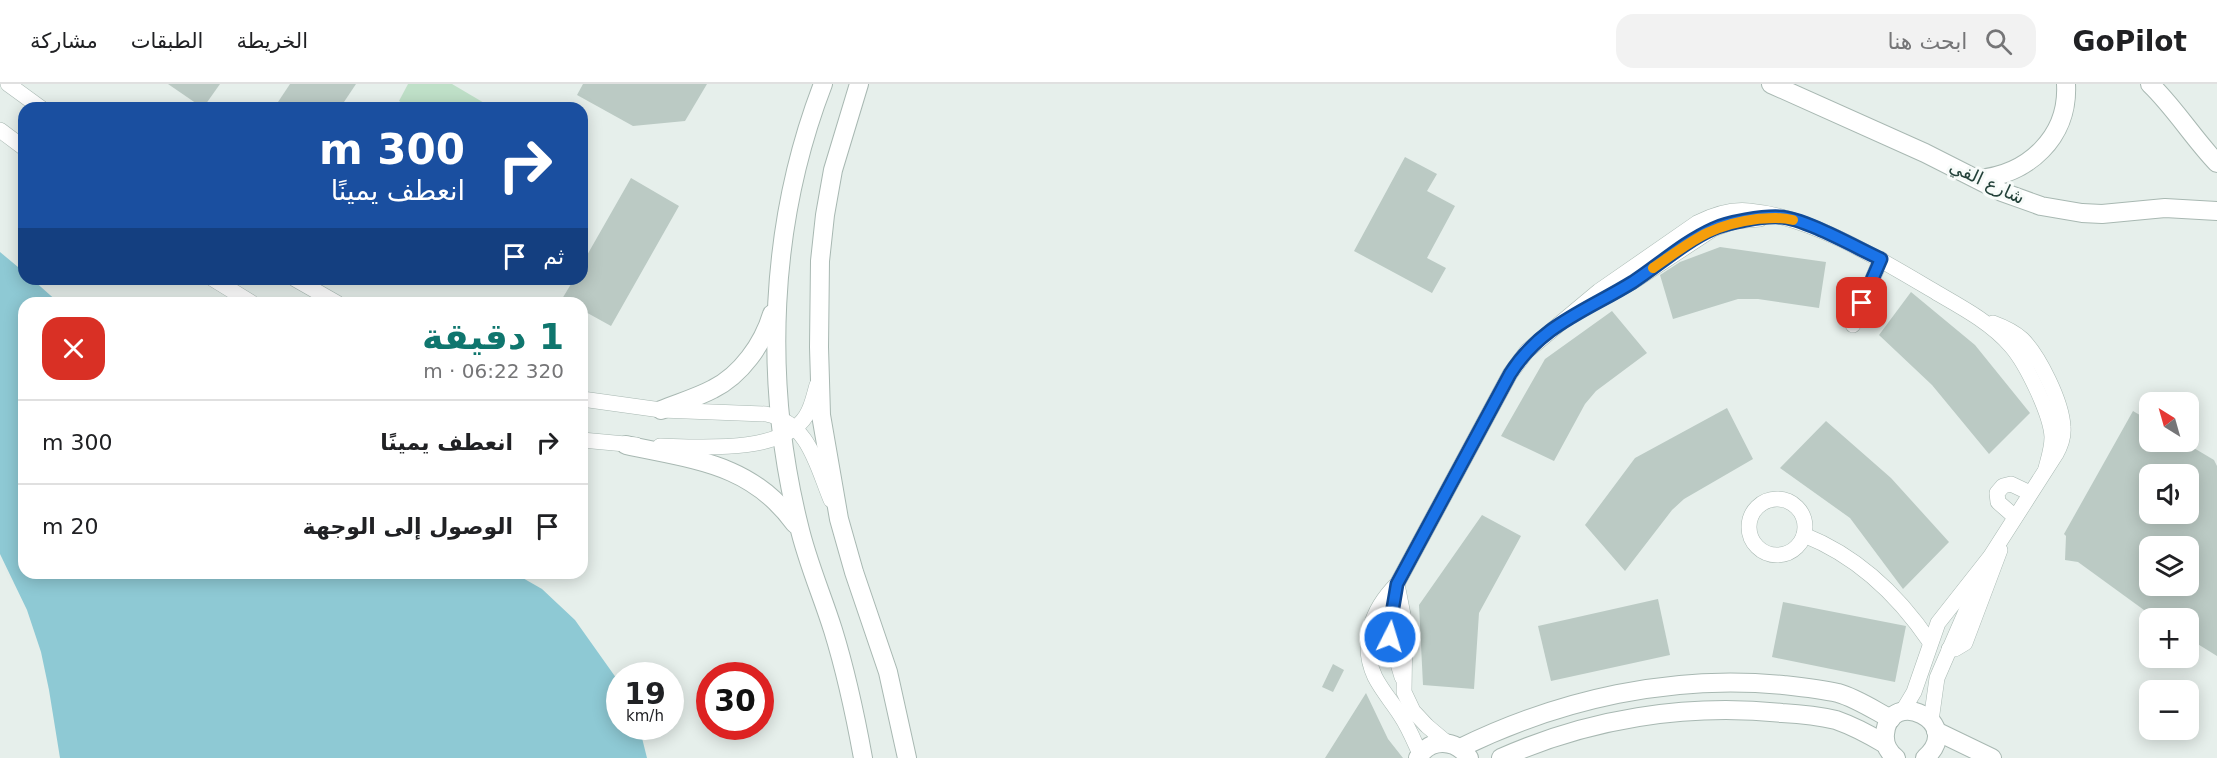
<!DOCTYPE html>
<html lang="ar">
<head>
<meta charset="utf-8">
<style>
  :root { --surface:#fff; --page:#f2f2f2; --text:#202124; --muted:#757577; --line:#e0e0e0; --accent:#0f766e }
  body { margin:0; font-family:"DejaVu Sans","Noto Sans Arabic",sans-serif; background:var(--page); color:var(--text); direction:rtl; height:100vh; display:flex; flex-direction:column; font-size:22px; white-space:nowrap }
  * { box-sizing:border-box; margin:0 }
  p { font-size:20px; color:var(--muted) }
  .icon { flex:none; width:33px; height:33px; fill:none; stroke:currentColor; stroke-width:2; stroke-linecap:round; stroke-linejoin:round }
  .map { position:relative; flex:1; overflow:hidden; direction:ltr }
  .details { position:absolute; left:18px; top:213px; width:570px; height:282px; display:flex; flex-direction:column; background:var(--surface); border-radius:18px; box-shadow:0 3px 15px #0003; direction:rtl }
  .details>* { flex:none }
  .banner { position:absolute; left:18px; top:18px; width:570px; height:183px; border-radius:18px; box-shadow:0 3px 15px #0003; direction:rtl; background:#1a4fa0; color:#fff; overflow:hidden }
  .needle { width:39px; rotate:323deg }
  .tools { position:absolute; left:2139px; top:308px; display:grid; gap:12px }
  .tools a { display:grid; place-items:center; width:60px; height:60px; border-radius:12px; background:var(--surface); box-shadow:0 3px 15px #0003; font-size:30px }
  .speed { position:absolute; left:606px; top:578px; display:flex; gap:12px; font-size:30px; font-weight:700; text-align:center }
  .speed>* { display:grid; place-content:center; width:78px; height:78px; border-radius:50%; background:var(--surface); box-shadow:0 3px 15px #0003; line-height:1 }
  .speed small { font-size:15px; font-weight:400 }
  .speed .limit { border:9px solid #d22; background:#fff; color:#111 }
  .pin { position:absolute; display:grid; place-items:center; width:51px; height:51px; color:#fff; margin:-26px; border-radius:12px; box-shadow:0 3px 9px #0006 }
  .me { position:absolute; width:66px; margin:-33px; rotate:5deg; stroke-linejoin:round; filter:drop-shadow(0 0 4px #0008) }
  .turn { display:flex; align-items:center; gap:21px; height:126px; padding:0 24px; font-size:27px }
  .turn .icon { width:78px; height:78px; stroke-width:2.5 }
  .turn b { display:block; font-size:42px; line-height:51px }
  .then { display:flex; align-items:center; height:57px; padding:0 24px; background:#0003; gap:12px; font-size:22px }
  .round { display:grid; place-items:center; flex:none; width:63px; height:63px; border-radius:18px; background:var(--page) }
  .head { display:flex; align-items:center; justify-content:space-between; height:102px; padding:0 24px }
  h1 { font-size:36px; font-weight:600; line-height:45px; color:var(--accent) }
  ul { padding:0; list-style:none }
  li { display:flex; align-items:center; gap:18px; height:84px; padding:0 24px; border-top:2px solid var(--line) }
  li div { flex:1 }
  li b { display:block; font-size:22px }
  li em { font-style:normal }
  header { display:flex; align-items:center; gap:36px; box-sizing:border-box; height:84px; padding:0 30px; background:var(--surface); border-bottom:2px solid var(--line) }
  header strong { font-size:28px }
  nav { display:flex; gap:33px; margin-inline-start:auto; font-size:21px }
  .search { width:420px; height:54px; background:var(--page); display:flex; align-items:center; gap:15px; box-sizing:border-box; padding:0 21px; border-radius:18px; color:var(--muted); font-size:22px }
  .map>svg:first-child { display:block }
</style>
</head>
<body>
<header>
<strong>GoPilot</strong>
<div class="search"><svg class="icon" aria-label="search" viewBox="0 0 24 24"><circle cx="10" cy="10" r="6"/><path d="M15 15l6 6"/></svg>ابحث هنا</div>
<nav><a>الخريطة</a><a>الطبقات</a><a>مشاركة</a></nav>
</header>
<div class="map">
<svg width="2217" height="674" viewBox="0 0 2217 674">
  <rect width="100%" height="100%" fill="#e6efeb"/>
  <!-- green -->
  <path fill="#bfe0c8" d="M408,0H452L491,23L411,24L399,17Z"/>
  <!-- water -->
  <path fill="#8ec9d4" d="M0,168L24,188V195H32L59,219H24V489H514L542,505L575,536L619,598L620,642H639L647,674H60L49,606L41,568L27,526L0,470Z"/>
  <!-- building -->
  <g fill="#bbcac4" fill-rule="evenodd">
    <path d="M168,0H220L203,24Z"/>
    <path d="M290,0H356L340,24H274Z"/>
    <path d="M583,0H707L685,37L633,42L577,11Z"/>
    <path d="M1405,73L1437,90L1427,107L1455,122L1427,174L1446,184L1432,209L1354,167Z"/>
    <path d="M631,94L679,122L611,242L582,226V219H570L562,215L574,195H582V180Z"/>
    <path d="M1720,163L1826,178L1819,224L1758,215H1738L1673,235L1660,191L1680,178Z"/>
    <path d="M1911,208L1975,261L2030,329L1989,370L1932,301L1879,251Z"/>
    <path d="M1612,227L1647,269L1596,307L1585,320L1554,377L1501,352L1545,275Z"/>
    <path d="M1727,324L1753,375L1684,415L1672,426L1625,487L1585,441L1635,374Z"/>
    <path d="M2133,327L2150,337V357H2182L2214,376L2217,382V572L2188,554V534H2155L2078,478L2065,476L2066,452L2064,450ZM2150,390H2188V429H2150ZM2150,462H2188V480L2195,483L2188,494V501H2150Z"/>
    <path d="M1826,337L1891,394L1949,458L1903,505L1850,434L1780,384Z"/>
    <path d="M1482,431L1521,452L1479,529L1474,605L1423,601L1419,521Z"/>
    <path d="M1658,515L1670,571L1551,597L1538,542Z"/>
    <path d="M1783,518L1906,542L1895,598L1772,573Z"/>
    <path d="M1333,580L1344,586L1333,608L1322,603Z"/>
    <path d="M1366,609L1388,655L1403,674H1325Z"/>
  </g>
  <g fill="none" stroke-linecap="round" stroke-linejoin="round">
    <defs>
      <g id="minor">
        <path d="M8,0L41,24"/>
        <path d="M0,46L24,64"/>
        <path d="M213,195L252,219"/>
        <path d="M295,195L337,219"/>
        <path d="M1596,218L1634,197L1713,145L1736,137L1760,135"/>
        <path d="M1853,241L1881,175"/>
        <path d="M582,315L661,326L766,330C809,339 816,380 831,416"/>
        <path d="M582,356L636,361"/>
        <path d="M660,362C700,363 782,370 806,332C812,323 814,311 817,301"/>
        <circle cx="1777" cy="443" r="28"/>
        <path d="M2015,433L1998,418L1997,409L2003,402L2011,400L2030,409"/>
        <path d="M1804,451C1857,472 1898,511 1930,558"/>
        <path d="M1397,500L1405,541L1404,608L1413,627L1427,642L1446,658"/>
        <path d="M1396,506L1390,553L1402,593"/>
        <path d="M1949,565H1955L1965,559L2000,466"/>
        <path d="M1902,628L1914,608L1938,539L1990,473L2056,370C2061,361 2064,353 2063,343C2062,318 2039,272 2022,255C2013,247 2004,243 1993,239"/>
        <path d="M1931,637L1937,594L1980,495"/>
        <path d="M1420,670C1414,657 1409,644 1401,632C1393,619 1382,607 1375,593C1359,559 1372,525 1397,500L1510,290L1527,267L1599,207L1697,139C1713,131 1731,125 1749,127C1813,133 1883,177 1937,209C1963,224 1991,239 2011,262C2026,279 2051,330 2052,353C2052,364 2049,373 2046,384"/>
      </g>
      <g id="tertiary">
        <path d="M823,0C769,140 763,297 799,442C807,477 822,511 833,546C846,588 855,630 863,674"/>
        <path d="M859,0L833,86L825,131L820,177L819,263L821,331L839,435L854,488L888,588L907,674"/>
        <path d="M1771,0L1925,69L2002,108L2041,122L2082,129L2102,130L2165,124L2217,127"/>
        <path d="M2150,0C2175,24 2193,54 2217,79"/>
        <path d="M1977,95C2028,91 2069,53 2066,0"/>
        <path d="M661,326C678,319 696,314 713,305C741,291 763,260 772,230"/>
        <path d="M626,361C694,376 751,379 795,440"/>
        <path d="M1936,647L1992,674"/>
        <path d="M1460,664C1560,615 1672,590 1783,601C1801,603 1820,605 1838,609C1856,614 1874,626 1891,635"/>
        <path d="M1418,674C1430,653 1456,655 1469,674"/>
        <path d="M1501,674C1588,635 1686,619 1782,629C1799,630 1819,632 1836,636C1853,642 1870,651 1885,660"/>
        <path d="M1896,674C1888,668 1884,660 1885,650C1889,602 1966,638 1925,674"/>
      </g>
    </defs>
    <!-- minor casing -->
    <use href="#minor" stroke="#a8b8b2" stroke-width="16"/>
    <!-- tertiary casing -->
    <use href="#tertiary" stroke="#a8b8b2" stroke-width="20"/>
    <!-- minor -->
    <use href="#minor" stroke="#fff" stroke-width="15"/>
    <!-- tertiary -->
    <use href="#tertiary" stroke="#fff" stroke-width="18"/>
  </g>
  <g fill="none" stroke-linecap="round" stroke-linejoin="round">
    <defs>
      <path id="route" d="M1390,553V541L1397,500L1510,290C1541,241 1586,227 1633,198C1659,181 1684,158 1713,145C1728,138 1763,132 1780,133C1804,134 1857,164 1881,175L1862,219"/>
    </defs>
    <!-- route casing -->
    <use href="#route" stroke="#114b97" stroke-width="15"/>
    <!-- route -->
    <use href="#route" stroke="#1a73e8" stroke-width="10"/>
    <!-- slow -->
    <path stroke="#f59e0b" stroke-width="10" d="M1653,184C1691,158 1709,141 1757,135C1770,134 1780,133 1793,136"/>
  </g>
  <g text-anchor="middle" stroke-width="6" stroke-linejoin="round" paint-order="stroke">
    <!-- street labels -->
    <g font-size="18" fill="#24423a" stroke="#f7fbf9">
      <text transform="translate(1987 98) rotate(25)" y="6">شارع الفي</text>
    </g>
  </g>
</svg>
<div class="tools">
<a><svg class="needle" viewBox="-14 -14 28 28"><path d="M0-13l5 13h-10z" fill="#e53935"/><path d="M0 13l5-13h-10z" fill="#757577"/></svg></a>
<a><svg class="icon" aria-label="sound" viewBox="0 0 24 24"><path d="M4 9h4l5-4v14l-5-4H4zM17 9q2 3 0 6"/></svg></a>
<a><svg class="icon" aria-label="layers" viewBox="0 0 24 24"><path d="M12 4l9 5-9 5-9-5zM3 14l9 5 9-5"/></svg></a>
<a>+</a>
<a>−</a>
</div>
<div class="speed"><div>19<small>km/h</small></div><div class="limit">30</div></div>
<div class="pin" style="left:1862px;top:219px;background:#d93025"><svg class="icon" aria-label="arrive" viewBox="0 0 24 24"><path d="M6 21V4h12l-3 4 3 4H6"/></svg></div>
<svg class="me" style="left:1390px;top:553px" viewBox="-20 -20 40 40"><circle r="17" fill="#1a73e8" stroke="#fff" stroke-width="3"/><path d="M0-11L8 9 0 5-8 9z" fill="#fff"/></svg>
<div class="banner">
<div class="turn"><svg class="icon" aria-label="right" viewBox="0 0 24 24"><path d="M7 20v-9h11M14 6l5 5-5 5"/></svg><div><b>300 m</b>انعطف يمينًا</div></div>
<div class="then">ثم<svg class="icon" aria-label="arrive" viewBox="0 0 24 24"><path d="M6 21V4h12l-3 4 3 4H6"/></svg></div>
</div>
<section class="details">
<div class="head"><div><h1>1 دقيقة</h1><p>320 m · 06:22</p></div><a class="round" style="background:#d93025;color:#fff"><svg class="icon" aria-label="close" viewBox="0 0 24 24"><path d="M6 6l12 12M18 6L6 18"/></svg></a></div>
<ul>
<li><svg class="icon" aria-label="right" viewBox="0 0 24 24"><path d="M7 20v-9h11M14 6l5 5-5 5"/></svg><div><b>انعطف يمينًا</b></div><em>300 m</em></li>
<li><svg class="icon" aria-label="arrive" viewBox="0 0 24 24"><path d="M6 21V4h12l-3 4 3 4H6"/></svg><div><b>الوصول إلى الوجهة</b></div><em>20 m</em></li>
</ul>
</section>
</div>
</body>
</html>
